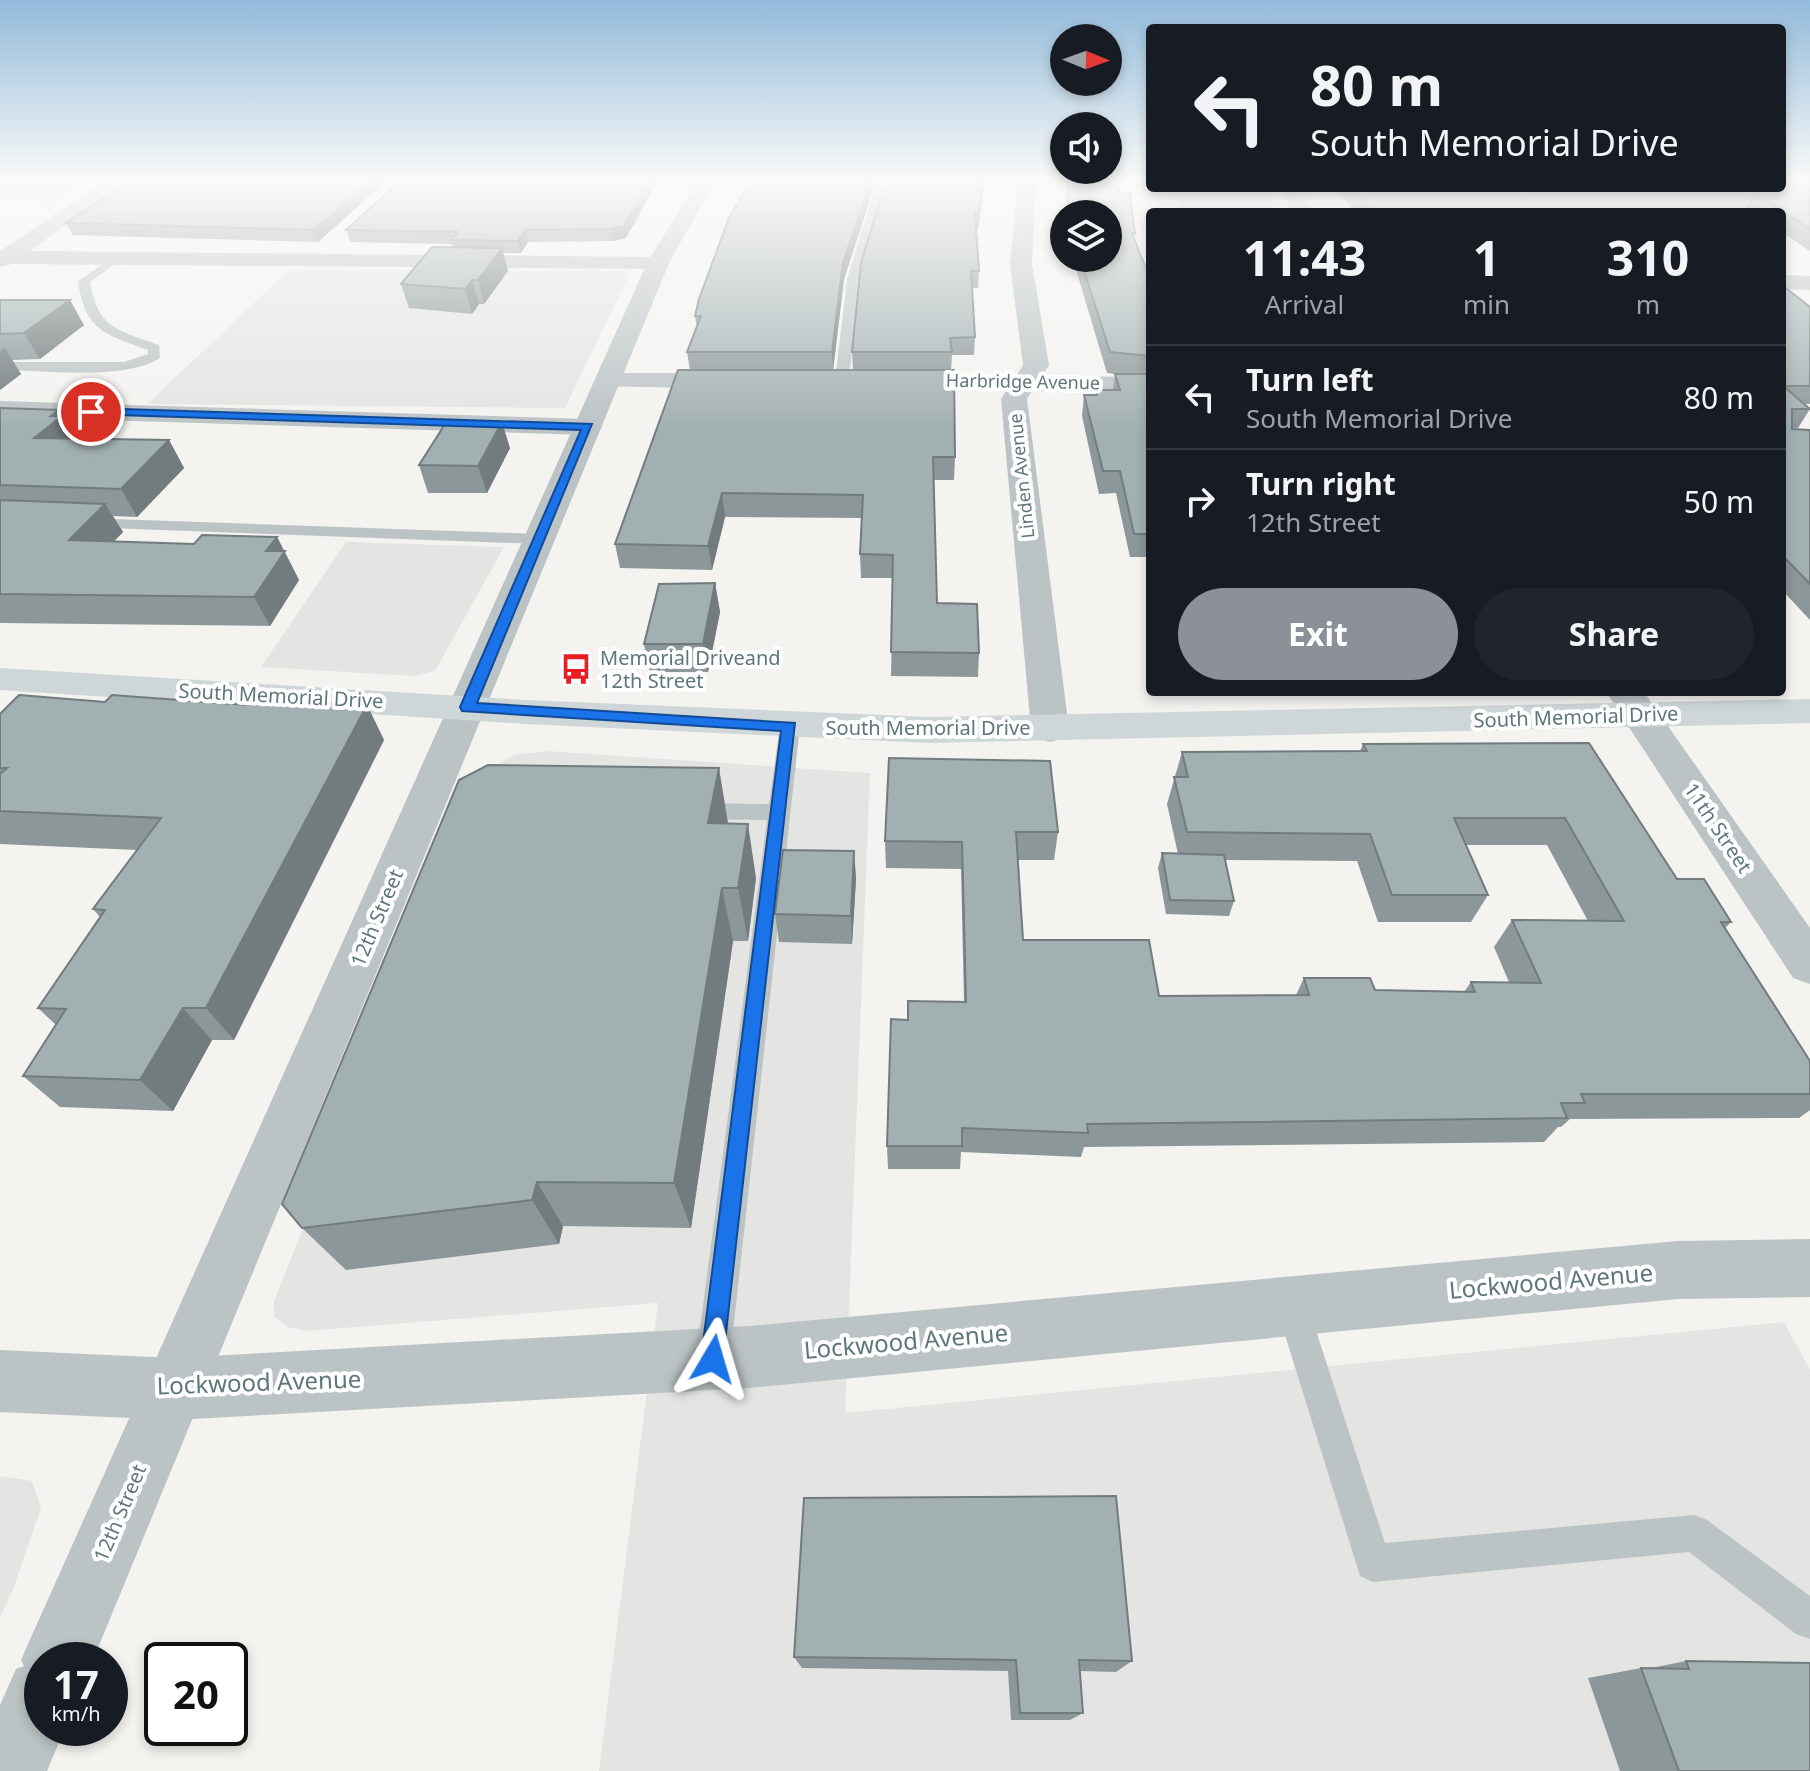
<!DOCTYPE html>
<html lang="en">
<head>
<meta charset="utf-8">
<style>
  :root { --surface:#171b24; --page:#20242c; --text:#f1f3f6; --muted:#9ea1a6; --line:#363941; --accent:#8c9099 }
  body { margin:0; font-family:"Noto Sans",sans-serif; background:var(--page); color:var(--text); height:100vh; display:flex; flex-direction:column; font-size:30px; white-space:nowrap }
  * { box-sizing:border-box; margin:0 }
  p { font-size:26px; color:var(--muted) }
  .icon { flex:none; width:44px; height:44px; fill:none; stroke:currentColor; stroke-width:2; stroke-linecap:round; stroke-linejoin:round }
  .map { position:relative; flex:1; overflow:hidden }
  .side { position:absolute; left:1146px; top:208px; width:640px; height:488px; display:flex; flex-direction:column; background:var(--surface); border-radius:8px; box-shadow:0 4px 12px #0003 }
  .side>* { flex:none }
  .banner { position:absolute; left:1146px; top:24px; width:640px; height:168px; border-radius:8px; box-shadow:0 4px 12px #0003; background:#171b24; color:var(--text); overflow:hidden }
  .needle { width:52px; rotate:91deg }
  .tools { position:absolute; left:1050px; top:24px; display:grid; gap:16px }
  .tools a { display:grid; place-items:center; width:72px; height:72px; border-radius:50%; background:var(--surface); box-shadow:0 4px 12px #0003; font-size:40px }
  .speed { position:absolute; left:24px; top:1642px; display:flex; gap:16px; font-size:40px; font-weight:700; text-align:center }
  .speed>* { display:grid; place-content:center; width:104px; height:104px; border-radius:50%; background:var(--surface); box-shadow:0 4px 12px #0003; line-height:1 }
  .speed small { font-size:20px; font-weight:400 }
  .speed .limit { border:4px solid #111; border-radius:12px; background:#fff; color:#111 }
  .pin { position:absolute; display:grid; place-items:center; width:68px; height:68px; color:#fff; margin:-34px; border:4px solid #fff; border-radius:50%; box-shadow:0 2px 8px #0007 }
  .me { position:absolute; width:88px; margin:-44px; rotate:7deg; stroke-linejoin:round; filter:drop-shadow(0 0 6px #0008) }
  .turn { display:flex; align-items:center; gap:28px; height:168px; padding:0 32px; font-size:36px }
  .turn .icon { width:104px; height:104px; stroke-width:2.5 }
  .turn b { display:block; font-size:56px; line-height:68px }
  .eta { display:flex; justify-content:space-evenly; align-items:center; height:136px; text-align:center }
  .eta b { font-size:48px; font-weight:700; line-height:56px }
  .action { display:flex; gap:16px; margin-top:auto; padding:16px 32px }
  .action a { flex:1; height:92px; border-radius:48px; background:var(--accent); color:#fff; font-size:32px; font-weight:700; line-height:92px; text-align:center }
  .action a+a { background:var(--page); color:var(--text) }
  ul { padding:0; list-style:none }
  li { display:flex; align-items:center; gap:24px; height:104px; padding:0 32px; border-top:2px solid var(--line) }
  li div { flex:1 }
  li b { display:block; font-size:30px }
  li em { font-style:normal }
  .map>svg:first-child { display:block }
</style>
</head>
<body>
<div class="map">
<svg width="1810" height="1771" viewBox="0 0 1810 1771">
  <rect width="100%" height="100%" fill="#f4f3f0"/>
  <!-- built -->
  <g fill="#e4e5e3">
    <path d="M289,270L620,271L630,273L565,408L147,404Z"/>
    <path d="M346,542L504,547L435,671L413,676L261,667Z"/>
    <path d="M547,751L870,773L845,1413L1784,1322L1810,1370V1771H599L658,1303L306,1331L287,1327L274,1316V1301L485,773L514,755Z"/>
    <path d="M0,1476L32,1481L41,1508L14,1587L0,1617Z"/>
  </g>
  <!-- green -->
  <g fill="#d5d9cf">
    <path d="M0,181H84L58,201L0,200Z"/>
    <path d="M1171,188H1266L1275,212H1182Z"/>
  </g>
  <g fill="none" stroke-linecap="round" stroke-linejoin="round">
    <!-- service -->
    <g fill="#bcc3c5" fill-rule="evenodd">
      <path d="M877,181H887L859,279L849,381L842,385L835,381L847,279Z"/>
      <path d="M116,255L120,256V260L90,282C98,329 118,330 159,345L160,358C125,381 43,370 0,370V362H124L148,354V350C105,334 85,331 78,281Z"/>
      <path d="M86,518L540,534L549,539L540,544L80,527L78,523Z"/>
      <path d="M790,719L800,726L730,1359L725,1371L713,1376L701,1371L696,1359L767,820L693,819L682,811L693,803L769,804L780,726Z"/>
      <path d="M1292,1290L1303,1295L1308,1306L1385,1543L1694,1515L1707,1520L1810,1596V1639L1796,1634L1689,1552L1373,1582L1360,1576L1276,1306L1281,1295Z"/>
    </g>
    <!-- minor -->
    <g fill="#bcc3c5" fill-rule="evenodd">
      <path d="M105,181H126L30,251L658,257L669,263L658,269L12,264L0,267V251Z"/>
      <path d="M1018,181H1036L1032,264L1049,365L1042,376L1150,377V393L1032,391L1027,399L1069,729L1064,738L1050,742L1036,738L1031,729L1001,399L1006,391L892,389L879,381L892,373L1017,375L1023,365L1010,264Z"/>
      <path d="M1283,188H1301L1311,212H1291Z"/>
      <path d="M1782,275L1810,276V290L1782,289Z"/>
      <path d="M608,373H736L749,381L736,389L599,386L595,381L599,376Z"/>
      <path d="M0,401L588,419L598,421L602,427L598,433L588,435L0,417Z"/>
      <path d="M1606,692H1644L1810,928V984L1793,978Z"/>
      <path d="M1810,1239V1297L1678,1299L749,1388L173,1420L0,1412V1350L173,1358L749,1326L1678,1241Z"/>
    </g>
    <!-- tertiary -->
    <path fill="#bcc3c5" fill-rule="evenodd" d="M697,181H715L669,263L93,1660H42V1728H65L47,1771H0V1705L16,1669L24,1666L21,1660L32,1635L647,263Z"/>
    <!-- secondary -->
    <path fill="#cfd6d8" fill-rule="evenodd" d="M0,668L526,700L930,717L1810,699V723L930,743L526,724L0,690Z"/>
  </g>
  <!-- wall -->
  <g fill="#8c9799">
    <path d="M130,181H386L318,242L73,235L66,223Z"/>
    <path d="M658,181L626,238L613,241L528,242L521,253H503L508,271L484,304H479L472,314L409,308L401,284L453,247L452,244L351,242L346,230Z"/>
    <path d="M751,181H876L844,279L833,370H690L687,352L697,328L695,316Z"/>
    <path d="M886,181H985L978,228H976L979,271L978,288H972L975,337L974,355H952L951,370H853L852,352Z"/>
    <path d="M1066,181H1118L1119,192L1135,234L1134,239L1150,279V557H1130L1116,493L1099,494L1082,416L1084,395H1095L1096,390H1113L1115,374L1107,373L1074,263L1073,258H1108V214H1066Z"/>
    <path d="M1810,181V251L1782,232V212H1752L1748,209L1746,212H1355L1335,188H1782Z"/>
    <path d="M1782,285L1810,307V404H1804L1810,409L1798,428H1792V429L1810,430V620L1782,590Z"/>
    <path d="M0,300L84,325L40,359L12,360L21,374L0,390Z"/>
    <path d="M678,370L955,457L954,480H934L937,603L979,653L978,677L891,676L893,578H861L860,554L862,518L725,517L712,570L620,568L615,544Z"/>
    <path d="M0,408L59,410L75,439L169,440L184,468L137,517L113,516L123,532L114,541L194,544L277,537L299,580L270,626L0,623Z"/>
    <path d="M510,448L487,493H428L419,465Z"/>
    <path d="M715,583L720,612L708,672H650L644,644Z"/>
    <path d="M105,702L247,705H367L384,740L234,1040H212L173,1111L60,1107L23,1076L56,1025L38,1008L100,917L93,909L137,850L0,844V714Z"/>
    <path d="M1589,743L1677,879L1731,922L1725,928L1810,1061V1110L1799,1118L1570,1119L1561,1127H1558L1544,1142L1084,1147L1081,1157L961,1152L960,1169H888L887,1146L908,1020L964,1002L961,869L886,868L885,841L889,758L1058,832L1054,860H1018L1023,940L1159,996L1296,995L1304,978L1375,990L1464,992L1471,982H1509L1494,947L1512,920L1588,921L1547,845H1466L1488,895L1471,922H1378L1357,861L1225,860L1234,901L1229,916L1166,914L1158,868L1162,853L1178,854L1167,804L1182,752L1360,751L1363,744Z"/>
    <path d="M728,823L756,878L748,941H733L691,1228L563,1226L559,1244L346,1270L302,1228Z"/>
    <path d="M854,851L856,879L852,944L779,942L775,914Z"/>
    <path d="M794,1657L1132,1661L1116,1672L1080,1671L1083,1713L1070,1720H1011L1008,1671L802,1668Z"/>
    <path d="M1686,1661L1810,1771H1620L1588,1678L1641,1668H1651Z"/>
  </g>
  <!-- shaded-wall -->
  <g fill="#727b7d">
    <path d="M370,181H386L318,242L314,230Z"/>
    <path d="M650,181H658L626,238L613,241L610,229Z"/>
    <path d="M871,181H876L844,279L833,370L832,352L843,262Z"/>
    <path d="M983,181H985L978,228V212Z"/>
    <path d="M1756,194L1746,212H1743Z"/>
    <path d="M525,230L528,242L521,253L518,241Z"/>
    <path d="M502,248L508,271L484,304L478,280Z"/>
    <path d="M472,280L479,304L472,314L465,289Z"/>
    <path d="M70,300L84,325L40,359L24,333Z"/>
    <path d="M5,348L21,374L0,390V351Z"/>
    <path d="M59,410L75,437L78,444L34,438L51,416Z"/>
    <path d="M502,422L510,448L487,493L478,466Z"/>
    <path d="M169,440L184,468L137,517L121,489Z"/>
    <path d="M722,493L725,517L712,570L708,546Z"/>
    <path d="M105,504L123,532L88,568L69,540Z"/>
    <path d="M277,537L299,580L270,626L254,597L266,551Z"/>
    <path d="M715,583L720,612L708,672L703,644Z"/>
    <path d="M367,705L384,740L234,1040L206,1008Z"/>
    <path d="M719,768L728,823L719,877L708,823Z"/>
    <path d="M748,824L756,878L748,941L738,888Z"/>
    <path d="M854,851L856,879L852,944L851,916Z"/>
    <path d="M722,888L733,941L691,1228L674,1183Z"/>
    <path d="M183,1008L212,1040L173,1111L140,1080Z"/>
    <path d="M537,1182L563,1226L559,1244L532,1200Z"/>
  </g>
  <!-- building -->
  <g fill="#a3b0b2" stroke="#727b7d" stroke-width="2">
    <path d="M130,181H370L314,230L66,223Z"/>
    <path d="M400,181H650L624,226L610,229L525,230L518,241L451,240L458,232L346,230Z"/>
    <path d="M751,181H871L843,262L832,352H687L701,316H695L699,299L729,218Z"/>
    <path d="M886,181H983L978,212H975L979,271H971L975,337L950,338L952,352H852L861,263Z"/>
    <path d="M1068,181H1118L1119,192L1130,193L1135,234L1132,233L1150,279V356L1110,352L1080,258H1108V214H1074V210H1068Z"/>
    <path d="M1782,181H1810V229L1756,194L1743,212H1373L1352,188H1782Z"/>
    <path d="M432,247L502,248L478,280H472L465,289L401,284Z"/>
    <path d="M1782,285L1810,307V386H1783L1810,409H1792V429L1810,430V584L1782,555Z"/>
    <path d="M0,300H70L24,333L0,334Z"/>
    <path d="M678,370H954L955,457H933L937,603L977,604L979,653L891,652L893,555L860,554L863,495L722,493L708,546L615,544Z"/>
    <path d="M1115,374H1150V534H1134L1120,471H1103L1084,395H1097L1096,390H1120Z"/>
    <path d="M0,408L59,410L51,416H62L34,438L169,440L121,489L0,485Z"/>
    <path d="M447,421L502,422L478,466L419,465Z"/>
    <path d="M0,500L105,504L69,540L194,544L202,535L277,537L266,551H285L254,597L0,594Z"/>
    <path d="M715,583L703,644H644L659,584Z"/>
    <path d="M19,695L105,702L112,695L247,705L251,700L367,705L206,1008H183L140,1080L23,1076L66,1009L38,1008L105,910L93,909L161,818L0,811V774L7,768H0V714Z"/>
    <path d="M1589,743L1677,879H1704L1731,922H1721L1810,1061V1094H1581L1585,1103H1561L1567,1118L1087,1124L1088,1133L962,1128V1146H887L891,1019L908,1020V1001L966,1002L962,842L885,841L889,758L1050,761L1058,832H1016L1023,940H1149L1159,996L1309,995L1304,978H1370L1375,990L1475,992L1471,982L1541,983L1512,920L1624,921L1565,818H1454L1488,895H1392L1370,834L1187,832L1174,777H1188L1182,752L1367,751L1363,744Z"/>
    <path d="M488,765L719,768L708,823L748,824L738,888H722L674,1183L537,1182L532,1200L302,1228L282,1204L459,780Z"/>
    <path d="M783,850L854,851L851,916L775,914Z"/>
    <path d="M1162,853L1224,855L1234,901L1170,900Z"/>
    <path d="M1116,1496L1132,1661L1079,1660L1083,1713H1020L1016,1660L794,1657L804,1498Z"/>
    <path d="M1686,1661L1810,1663V1771H1679L1641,1668L1689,1669Z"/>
  </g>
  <!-- sky -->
  <linearGradient id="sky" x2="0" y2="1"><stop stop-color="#92bada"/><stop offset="0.42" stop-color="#fafaf8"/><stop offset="1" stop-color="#fafaf8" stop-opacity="0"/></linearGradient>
  <rect width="1810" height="429" fill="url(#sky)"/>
  <!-- route -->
  <path fill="#1a73e8" stroke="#114b97" stroke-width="2" d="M91,408L592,424L477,703L795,723L722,1368L713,1372L704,1368L701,1359L781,731L462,711L460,707L581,430L87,414Z"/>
  <!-- icons -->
  <defs>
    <symbol id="bus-bare" viewBox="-9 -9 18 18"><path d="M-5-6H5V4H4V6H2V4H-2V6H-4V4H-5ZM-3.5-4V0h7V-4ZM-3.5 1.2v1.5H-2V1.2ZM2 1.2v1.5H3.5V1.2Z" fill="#e71d22" stroke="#fff" stroke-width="2.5" paint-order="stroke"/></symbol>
  </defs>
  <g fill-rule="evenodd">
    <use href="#bus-bare" x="554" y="647" width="44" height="44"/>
  </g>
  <g text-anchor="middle" stroke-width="8" stroke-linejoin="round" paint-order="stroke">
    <!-- far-street labels -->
    <g font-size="18" fill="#5e777c" stroke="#fff">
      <text transform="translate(1023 382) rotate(1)" y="6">Harbridge Avenue</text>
      <text transform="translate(1022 476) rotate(-96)" y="6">Linden Avenue</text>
    </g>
    <!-- poi labels -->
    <g font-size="20" fill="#5e777c" stroke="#fff" text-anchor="start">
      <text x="600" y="665">Memorial Driveand<tspan x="600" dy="23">12th Street</tspan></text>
    </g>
    <!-- street labels -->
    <g font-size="20" fill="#5e777c" stroke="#fff">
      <text transform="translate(281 696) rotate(3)" y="7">South Memorial Drive</text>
      <text transform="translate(1576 717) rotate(-2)" y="7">South Memorial Drive</text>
      <text x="928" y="735">South Memorial Drive</text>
      <text transform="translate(1718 828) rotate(56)" y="7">11th Street</text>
      <text transform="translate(377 918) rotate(-67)" y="7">12th Street</text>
      <text transform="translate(120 1513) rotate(-67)" y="7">12th Street</text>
    </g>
    <!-- near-street labels -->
    <g font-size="24" fill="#5e777c" stroke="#fff">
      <text transform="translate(1551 1282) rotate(-5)" y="8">Lockwood Avenue</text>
      <text transform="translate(906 1342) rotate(-5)" y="8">Lockwood Avenue</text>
      <text transform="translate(259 1383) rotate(-2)" y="8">Lockwood Avenue</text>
    </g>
  </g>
</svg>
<div class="tools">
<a><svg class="needle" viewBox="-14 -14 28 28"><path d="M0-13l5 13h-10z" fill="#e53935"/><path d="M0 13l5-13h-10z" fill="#9ea1a6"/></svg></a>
<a><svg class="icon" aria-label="sound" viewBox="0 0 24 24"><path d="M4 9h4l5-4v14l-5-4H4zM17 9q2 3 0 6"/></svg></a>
<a><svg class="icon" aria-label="layers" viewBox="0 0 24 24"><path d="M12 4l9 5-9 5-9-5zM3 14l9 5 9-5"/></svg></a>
</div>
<div class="speed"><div>17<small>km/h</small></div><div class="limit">20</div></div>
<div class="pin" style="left:91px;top:412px;background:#d93025"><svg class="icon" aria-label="arrive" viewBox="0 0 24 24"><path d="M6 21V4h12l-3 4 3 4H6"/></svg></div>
<svg class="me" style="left:713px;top:1359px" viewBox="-20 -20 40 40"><path d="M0-17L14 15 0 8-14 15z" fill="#1a73e8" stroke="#fff" stroke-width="4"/></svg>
<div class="banner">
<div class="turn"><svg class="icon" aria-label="left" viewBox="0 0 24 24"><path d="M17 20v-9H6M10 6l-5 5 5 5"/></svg><div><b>80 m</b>South Memorial Drive</div></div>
</div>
<section class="side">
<div class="eta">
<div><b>11:43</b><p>Arrival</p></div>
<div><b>1</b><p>min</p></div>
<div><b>310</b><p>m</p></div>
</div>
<ul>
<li><svg class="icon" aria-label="left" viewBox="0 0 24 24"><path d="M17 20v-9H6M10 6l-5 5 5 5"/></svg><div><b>Turn left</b><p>South Memorial Drive</p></div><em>80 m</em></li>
<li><svg class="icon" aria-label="right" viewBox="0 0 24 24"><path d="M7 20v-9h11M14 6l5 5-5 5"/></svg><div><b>Turn right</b><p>12th Street</p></div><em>50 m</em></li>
</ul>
<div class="action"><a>Exit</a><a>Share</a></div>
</section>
</div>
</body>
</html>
